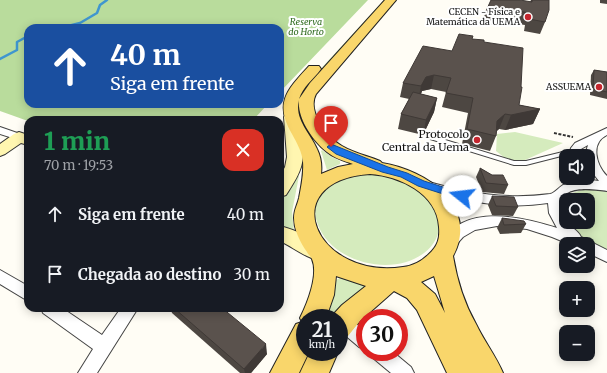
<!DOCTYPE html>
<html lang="pt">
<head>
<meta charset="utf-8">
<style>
  :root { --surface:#171b24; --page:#20242c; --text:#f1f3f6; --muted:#9ea1a6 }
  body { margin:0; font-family:Merriweather,serif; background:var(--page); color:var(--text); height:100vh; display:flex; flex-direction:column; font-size:15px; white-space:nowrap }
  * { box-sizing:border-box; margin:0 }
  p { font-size:13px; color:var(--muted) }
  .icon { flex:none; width:22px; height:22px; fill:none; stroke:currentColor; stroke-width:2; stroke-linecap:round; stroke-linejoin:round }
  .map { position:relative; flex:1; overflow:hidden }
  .details { position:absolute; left:24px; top:116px; width:260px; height:196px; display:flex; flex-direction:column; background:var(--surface); border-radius:12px; box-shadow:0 2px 10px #0003 }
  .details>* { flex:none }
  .hud { position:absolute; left:24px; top:24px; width:260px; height:84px; border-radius:12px; box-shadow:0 2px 10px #0003; background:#1a4fa0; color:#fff; overflow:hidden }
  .tools { position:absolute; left:559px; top:149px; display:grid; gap:8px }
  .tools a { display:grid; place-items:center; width:36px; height:36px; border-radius:8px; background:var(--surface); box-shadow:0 2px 10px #0003; font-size:20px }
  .speed { position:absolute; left:296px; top:309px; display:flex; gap:8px; font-size:20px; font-weight:700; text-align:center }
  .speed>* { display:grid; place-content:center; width:52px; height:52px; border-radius:50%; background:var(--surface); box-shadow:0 2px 10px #0003; line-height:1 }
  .speed small { font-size:10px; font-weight:400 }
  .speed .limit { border:6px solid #d22; background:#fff; color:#111 }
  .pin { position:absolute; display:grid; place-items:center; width:34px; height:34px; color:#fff; margin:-41px -17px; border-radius:50% 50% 50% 0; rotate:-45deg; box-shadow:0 0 4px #0007 }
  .pin .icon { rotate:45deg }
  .me { position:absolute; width:44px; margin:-22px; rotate:286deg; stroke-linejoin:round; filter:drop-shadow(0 0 3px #0008) }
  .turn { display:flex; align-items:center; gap:14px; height:84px; padding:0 20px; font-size:18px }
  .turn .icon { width:52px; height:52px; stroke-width:2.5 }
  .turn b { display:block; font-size:28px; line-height:34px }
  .round { display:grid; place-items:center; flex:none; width:42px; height:42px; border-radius:12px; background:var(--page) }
  .head { display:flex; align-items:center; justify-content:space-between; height:68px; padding:0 20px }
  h1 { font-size:24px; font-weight:800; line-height:30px; color:#1e9e55 }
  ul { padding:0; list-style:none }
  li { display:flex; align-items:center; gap:12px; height:60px; padding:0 20px }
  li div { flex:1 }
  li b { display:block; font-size:15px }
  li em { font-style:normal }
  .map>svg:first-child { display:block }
</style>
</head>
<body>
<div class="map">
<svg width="607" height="373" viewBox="0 0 607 373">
  <rect width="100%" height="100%" fill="#fffdf5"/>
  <!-- green -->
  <g fill="#d5ebbd">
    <path d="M384,0H387L304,91L302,95L313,137L310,138C299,117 292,110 304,87Z"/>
    <path d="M515,132L563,143L514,165L496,151L497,134Z"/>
    <path d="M322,150L332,157L340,161V164L327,170L321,151Z"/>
    <path d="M297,174L299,176L292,212L294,232L280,229V198Z"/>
    <path d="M349,174C361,174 376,172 388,174C393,174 399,179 404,181C410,185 421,188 425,193C442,212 446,236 424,253C392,278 329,262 317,222C314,214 315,203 319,196C324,189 341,180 349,174Z"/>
    <path d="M589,189L607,192V250C592,245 577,235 567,222H588V200H566V220C551,199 572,191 589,189Z"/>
    <path d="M340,278L373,284L334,318H325L334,294L336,280Z"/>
  </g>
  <!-- forest -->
  <path fill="#b9dc9c" d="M0,0H368L280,92V28H28V104H268L253,120H28V121L0,111Z"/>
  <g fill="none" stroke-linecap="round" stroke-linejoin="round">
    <!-- stream -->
    <g stroke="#3f96cf" stroke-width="2.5">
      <path d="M60,28L80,23L97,13L100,5L107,0"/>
      <path d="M0,59L17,50V42L28,36"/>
    </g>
    <defs>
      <path id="lane" d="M429,135L514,161H526L575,149L578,151L577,152L526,165H514L427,138L426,137Z"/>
      <g id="street">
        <path d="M0,127L23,135L24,137L19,140L0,134Z"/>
        <path d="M607,128V135C590,143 596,165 607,176V191C593,189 559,184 561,207C562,212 563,218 566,222C570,227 578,230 581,237L607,250V262L588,253V244H569L552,237L527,229L497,226L475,230L463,237L454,247L449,248L444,247L442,243C463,203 523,217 557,228L549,213L548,203C504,210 463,201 421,188L419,185L421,182L425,181C467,193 506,200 550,194C555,193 558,188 563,185C574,180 587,179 599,181L588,167V156H585V155L588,145L581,149V156H569L571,148L575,143Z"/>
        <path d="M0,270L28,286V301L0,284Z"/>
        <path d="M41,308H62L102,335L121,308H138L97,373H78L93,349L43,313Z"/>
        <path d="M342,314L348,317L365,331V349L359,347L339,330V318H336Z"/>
        <path d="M370,352H393L411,367L414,373H391L373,358Z"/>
      </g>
      <g id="secondary">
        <path d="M291,113L296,114L298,117C300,132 306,153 301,167C298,177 291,187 286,195L280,197V176L285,167L287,157L284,117L286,114Z"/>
        <path d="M19,132L28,135V145L21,143L5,154L0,156V144L14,134Z"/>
        <path d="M280,226C294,230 323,240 330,253L327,259C312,264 294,247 280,241Z"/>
      </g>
      <g id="primary">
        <path d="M385,0H396L316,94C307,111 326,137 342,146C354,153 368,156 380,161L382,163C426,170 480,206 453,256C457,280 464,303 476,324C484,341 496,356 503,373H447L417,310L407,298L394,291L360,321L348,336L339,339V318H330L342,305L366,286L336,276L334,295L326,318H305V352H309L299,373H270L296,324L302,322L300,318C307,304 319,275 312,259C311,257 308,254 307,252C300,242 294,230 294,218C294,210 297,206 299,198C301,187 304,174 303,162C302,152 297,143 292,134C274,103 287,90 309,66H319L321,69C313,80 303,86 299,99L310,83ZM299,100C297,118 313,141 327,152C334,158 344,161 353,164L338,167L321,174C322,166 321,157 317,149C310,133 294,119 299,100ZM370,174C399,176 437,193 439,227C440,238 438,246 429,254C422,261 413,266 403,267C315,280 273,181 370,174ZM434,276L445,313L435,294L421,282Z"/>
        <path d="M310,352H338L329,373H300Z"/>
      </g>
    </defs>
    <!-- lane casing -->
    <use href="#lane" stroke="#444" stroke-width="2"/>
    <!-- street casing -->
    <use href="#street" stroke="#444" stroke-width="2"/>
    <!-- secondary casing -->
    <use href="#secondary" stroke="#333" stroke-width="2"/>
    <!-- primary casing -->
    <use href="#primary" stroke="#222" stroke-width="2"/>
    <!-- path -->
    <path stroke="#333" stroke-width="2" stroke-dasharray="3 1.5" stroke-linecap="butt" d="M554,133L573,137"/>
    <!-- lane -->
    <use href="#lane" fill="#fff" fill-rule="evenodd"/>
    <!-- street -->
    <use href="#street" fill="#fff" fill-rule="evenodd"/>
    <!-- secondary -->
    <use href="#secondary" fill="#fff6b0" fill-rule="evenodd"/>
    <!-- primary -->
    <use href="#primary" fill="#f9d66b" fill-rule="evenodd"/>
  </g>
  <!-- wall -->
  <g fill="#4d4742">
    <path d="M531,0H549L545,22L540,34L524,31L525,25L500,22L498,26L482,23L486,11L530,2Z"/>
    <path d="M600,0H607V4L600,3Z"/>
    <path d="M472,39L484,42L519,105L540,109L533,124L505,130L499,129L497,131L496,136L490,151L462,144L468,113L442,107L446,92L431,89L422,91L421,94L437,98L434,112L423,135L398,129L401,114L409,99L400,97L403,83L452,51Z"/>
    <path d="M594,70L607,72V99L590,95L591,75Z"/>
    <path d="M480,168L508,185L504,194L482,192L476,177Z"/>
    <path d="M492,196L518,207L513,216L492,215L488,205Z"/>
    <path d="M502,218L526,224L521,233L500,234L497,228Z"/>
    <path d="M170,308H222L267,354L251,373H240L172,313Z"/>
  </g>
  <!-- shaded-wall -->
  <g fill="#3f3936">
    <path d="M434,75L431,89L422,91L418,101L421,86L426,77Z"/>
    <path d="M437,98L434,112L423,135L426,120Z"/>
    <path d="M540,109L533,124L505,130L511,115Z"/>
    <path d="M505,114L499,129L491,135L497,121Z"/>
    <path d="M266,344L267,354L251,373H245L244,369Z"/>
  </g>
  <!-- building -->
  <g fill="#5a524d" stroke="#3f3936">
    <path d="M491,0H520L532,2V0H549V10L545,22L529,19L530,13L504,9L503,14L486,11Z"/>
    <path d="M459,34L473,36L472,39L484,40V42L523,48L521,87H522L519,105L540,109L511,115L505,114L497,121L496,136L467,129L473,98L446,93L451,78L434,75L426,77L421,86L403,83L423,46L452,51Z"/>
    <path d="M594,70L607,72V92L593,89Z"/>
    <path d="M413,92L437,98L426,120L401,114Z"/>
    <path d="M480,168L492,175H503L508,185L486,183Z"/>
    <path d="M492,196L514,197L518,207L496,206Z"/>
    <path d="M502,218L524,221L526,224L504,225Z"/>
    <path d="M174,308H222L266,344L244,369Z"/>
  </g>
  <!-- route -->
  <path fill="#1a73e8" stroke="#114b97" d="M331,144L388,167L407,173L424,181L465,194L466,196L462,200L418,186L401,177L382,172L336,154L327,147Z"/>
  <!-- markers -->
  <g fill="#c4262e" stroke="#fff" stroke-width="1.5">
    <circle cx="528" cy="17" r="4"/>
    <circle cx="599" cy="87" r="4"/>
    <circle cx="477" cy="140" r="4"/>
  </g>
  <g text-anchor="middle" stroke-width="4" stroke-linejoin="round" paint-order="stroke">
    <!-- far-poi labels -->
    <g font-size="9" fill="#111" stroke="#fff" text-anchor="end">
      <text x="520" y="15">CECEN - Física e<tspan x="520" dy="10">Matemática da UEMA</tspan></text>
      <text x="591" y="90">ASSUEMA</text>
    </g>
    <!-- far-park labels -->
    <g font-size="9" font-style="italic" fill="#2f6b1f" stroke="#fff">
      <text x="306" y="25">Reserva<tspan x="306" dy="10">do Horto</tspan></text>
    </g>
    <!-- poi labels -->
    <g font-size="11" fill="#111" stroke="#fff" text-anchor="end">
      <text x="469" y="138">Protocolo<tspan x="469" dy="13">Central da Uema</tspan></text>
    </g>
  </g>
</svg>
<div class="tools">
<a><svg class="icon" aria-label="sound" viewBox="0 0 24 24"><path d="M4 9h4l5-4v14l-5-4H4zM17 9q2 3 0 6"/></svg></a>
<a><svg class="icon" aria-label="search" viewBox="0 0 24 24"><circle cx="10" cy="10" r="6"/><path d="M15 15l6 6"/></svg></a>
<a><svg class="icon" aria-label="layers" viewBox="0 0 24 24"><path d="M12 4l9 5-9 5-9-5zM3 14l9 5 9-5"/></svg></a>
<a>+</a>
<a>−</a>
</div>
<div class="speed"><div>21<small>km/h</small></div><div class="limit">30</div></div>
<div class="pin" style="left:331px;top:147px;background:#d93025"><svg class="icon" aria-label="arrive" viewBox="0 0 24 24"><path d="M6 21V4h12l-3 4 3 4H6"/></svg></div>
<svg class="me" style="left:462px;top:196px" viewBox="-20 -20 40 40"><circle r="19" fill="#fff"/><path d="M0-13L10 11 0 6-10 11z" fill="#1a73e8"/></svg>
<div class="hud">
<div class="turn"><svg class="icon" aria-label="ahead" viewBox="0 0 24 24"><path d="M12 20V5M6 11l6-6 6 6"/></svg><div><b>40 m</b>Siga em frente</div></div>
</div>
<section class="details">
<div class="head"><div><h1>1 min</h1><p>70 m · 19:53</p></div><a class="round" style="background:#d93025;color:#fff"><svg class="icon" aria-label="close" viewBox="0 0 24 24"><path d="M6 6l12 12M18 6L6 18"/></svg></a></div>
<ul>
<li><svg class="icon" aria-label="ahead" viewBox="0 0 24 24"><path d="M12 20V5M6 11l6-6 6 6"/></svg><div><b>Siga em frente</b></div><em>40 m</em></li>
<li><svg class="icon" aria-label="arrive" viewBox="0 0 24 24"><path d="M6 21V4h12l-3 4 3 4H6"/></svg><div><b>Chegada ao destino</b></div><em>30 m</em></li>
</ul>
</section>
</div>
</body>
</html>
